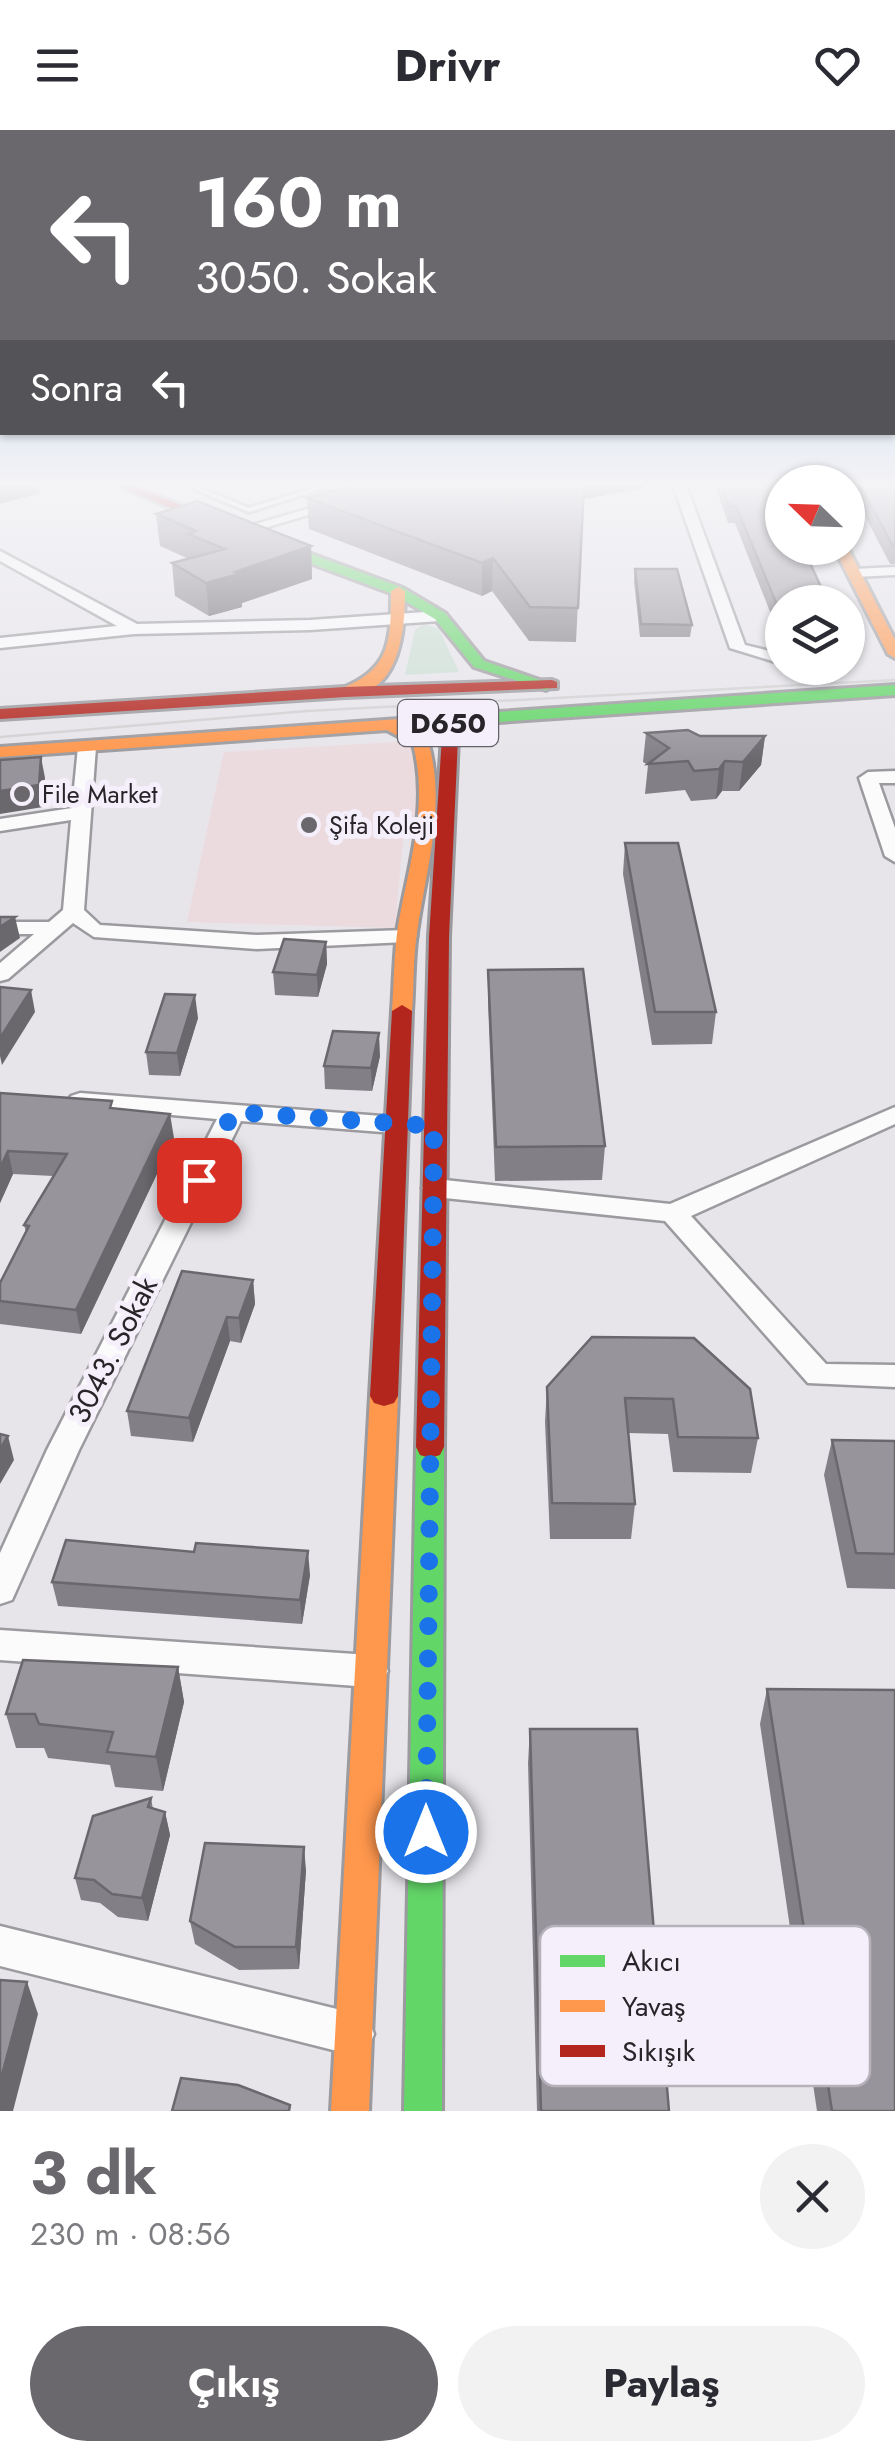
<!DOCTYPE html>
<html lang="tr">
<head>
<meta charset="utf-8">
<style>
  :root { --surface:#fff; --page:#f2f2f3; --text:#2b2b33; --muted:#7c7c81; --accent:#6a686d }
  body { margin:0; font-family:Jost,sans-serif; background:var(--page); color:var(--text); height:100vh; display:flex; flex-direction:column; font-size:38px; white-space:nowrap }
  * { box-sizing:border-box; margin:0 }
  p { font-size:32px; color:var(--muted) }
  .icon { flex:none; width:55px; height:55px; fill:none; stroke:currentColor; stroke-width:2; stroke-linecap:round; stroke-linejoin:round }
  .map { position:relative; height:1981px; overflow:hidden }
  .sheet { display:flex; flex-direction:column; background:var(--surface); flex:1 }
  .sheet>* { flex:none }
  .top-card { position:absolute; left:0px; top:0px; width:895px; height:305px; box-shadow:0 2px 8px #0004; background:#6a686d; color:#fff; overflow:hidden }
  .needle { width:65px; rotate:293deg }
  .fabs { position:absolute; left:765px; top:335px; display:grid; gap:20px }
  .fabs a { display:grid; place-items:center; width:100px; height:100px; border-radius:50%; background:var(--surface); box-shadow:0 2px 8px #0004; font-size:50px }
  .pin { position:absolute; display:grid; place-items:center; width:85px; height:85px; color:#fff; margin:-42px; border-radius:20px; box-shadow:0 5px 15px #0006 }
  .me { position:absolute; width:110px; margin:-55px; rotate:0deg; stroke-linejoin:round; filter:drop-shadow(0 0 8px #0008) }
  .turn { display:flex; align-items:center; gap:35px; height:210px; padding:0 30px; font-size:45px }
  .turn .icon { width:130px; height:130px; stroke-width:2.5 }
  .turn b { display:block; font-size:70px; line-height:85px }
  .then { display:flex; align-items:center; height:95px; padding:0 30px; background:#0003; gap:20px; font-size:38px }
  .round { display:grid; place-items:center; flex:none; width:105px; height:105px; border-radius:52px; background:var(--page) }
  .head { display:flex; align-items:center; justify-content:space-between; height:170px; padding:0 30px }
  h1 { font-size:60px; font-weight:700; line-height:75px; color:var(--accent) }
  .action { display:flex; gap:20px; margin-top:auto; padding:20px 30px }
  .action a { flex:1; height:115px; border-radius:60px; background:var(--accent); color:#fff; font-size:40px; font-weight:700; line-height:115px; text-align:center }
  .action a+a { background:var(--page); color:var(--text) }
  header { display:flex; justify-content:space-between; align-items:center; height:130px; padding:0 30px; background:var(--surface); font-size:45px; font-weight:700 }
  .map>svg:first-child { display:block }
</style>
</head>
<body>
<header><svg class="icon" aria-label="menu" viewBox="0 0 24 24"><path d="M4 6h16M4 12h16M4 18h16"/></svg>Drivr<svg class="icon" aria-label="heart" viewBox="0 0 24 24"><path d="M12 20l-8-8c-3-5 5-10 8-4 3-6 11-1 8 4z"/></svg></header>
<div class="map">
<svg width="895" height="1981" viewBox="0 0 895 1981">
  <rect width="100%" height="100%" fill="#e7e5ea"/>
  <!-- education -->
  <path fill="#ebdbde" d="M412,611L419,680L403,709L395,798L187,792L224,622Z"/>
  <!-- green -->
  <path fill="#cbded3" d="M424,494L439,499L459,542L405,545L415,500Z"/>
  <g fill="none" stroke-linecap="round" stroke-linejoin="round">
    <defs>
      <path id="lane" d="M185,355H193L249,378L324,355H333L249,382Z"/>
      <g id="street">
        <path d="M389,355H409L244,404L232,401Z"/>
        <path d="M673,355H686L745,515L782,524V534L730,518Z"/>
        <path d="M0,421L137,494L310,490L440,481L448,486L440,491L310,500L134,504L0,518V508L117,496L0,431Z"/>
        <path d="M895,437V445L854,447L847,443L854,439Z"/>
        <path d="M810,538H827L819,543Z"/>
        <path d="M87,612L96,617L84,780L100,795L257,805L406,800L417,806L406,812L257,819L94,807L73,793L8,849L0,851V833L34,804H0V792H49L63,780L71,690L0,701V689L72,678L78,617Z"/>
        <path d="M895,641V653H879L895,698V732L885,726L859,648L868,642Z"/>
        <path d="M80,963L395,987L408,995L395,1003L241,991L79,1320L12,1470L0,1474V1423L47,1320L217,989L71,976L68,971L71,966Z"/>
        <path d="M895,977V994L691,1086L826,1234L895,1235V1257L808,1253L665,1091L435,1067L422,1058L435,1049L670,1074Z"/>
        <path d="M0,1500L370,1525L382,1530L388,1541L382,1552L370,1557L0,1530Z"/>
        <path d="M0,1796L353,1883L368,1889L374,1904L368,1919L353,1925L0,1836Z"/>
      </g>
      <g id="fast">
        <path d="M264,410H274L403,458L445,483L484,531L554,555L546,560L474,537L435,489L393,464L264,416Z"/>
        <path d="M895,555V565L484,593L476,588L484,583Z"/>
        <path d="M430,1306L440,1309L444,1317L442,1981H404L416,1317L420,1309Z"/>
      </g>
      <g id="slow">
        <path d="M834,418H848L895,510V528L888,524Z"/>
        <path d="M398,457L405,461C405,503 399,570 340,565V559C391,540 391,510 391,461Z"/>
        <path d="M484,583L492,588L490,591L407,598L428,611C447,677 426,737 417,803C413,829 414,855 412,881L402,887L392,881C394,853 394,824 398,796C409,734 429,676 413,614L387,600L0,627V617Z"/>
        <path d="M384,1256L394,1259L398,1266L369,1981H331L370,1266L374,1259Z"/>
      </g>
      <g id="jam">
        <path d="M116,355H132L226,394L216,397Z"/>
        <path d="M552,550L557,552V558L345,567L0,589V579L345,557Z"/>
        <path d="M465,587L473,592L458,608L449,807L444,1317L440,1325L430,1328L420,1325L416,1317L429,807L442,607Z"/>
        <path d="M402,875L412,881L398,1266L394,1273L384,1276L374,1273L370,1266L392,881Z"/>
      </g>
    </defs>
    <!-- lane casing -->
    <use href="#lane" stroke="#9b9a9e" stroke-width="6"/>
    <!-- street casing -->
    <use href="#street" stroke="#9b9a9e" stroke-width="5"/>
    <!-- fast casing -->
    <use href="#fast" stroke="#9b9a9e" stroke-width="6"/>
    <!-- slow casing -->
    <use href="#slow" stroke="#9b9a9e" stroke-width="6"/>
    <!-- jam casing -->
    <use href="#jam" stroke="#9b9a9e" stroke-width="6"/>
    <!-- lane -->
    <use href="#lane" fill="#fbfbfc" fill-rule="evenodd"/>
    <!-- street -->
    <use href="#street" fill="#fbfbfc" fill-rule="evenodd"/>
    <!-- fast -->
    <use href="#fast" fill="#63d668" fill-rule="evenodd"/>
    <!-- slow -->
    <use href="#slow" fill="#ff974d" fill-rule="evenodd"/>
    <!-- jam -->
    <use href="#jam" fill="#b3261e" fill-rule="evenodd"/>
    <!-- tram -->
    <path stroke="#d1d1d2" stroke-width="2.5" d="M0,607L307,581L895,550"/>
  </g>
  <!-- wall -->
  <g fill="#837f86">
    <path d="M715,355H773L782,472V507H780L735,393H728Z"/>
    <path d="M849,355H895V434H890Z"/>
    <path d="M644,358L583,369L576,512L529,511L492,461L482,466L309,399L307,368Z"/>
    <path d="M156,384L311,416L312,449L242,473V477L209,486L175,466L172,433L189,429L160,416Z"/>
    <path d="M635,439L692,495L690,507H640L634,451Z"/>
    <path d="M646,603L700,606H765L761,635L739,661H722L716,669L691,671L685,660L645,664L648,635L643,632Z"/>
    <path d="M625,713L716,882L712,914L652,915L623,744Z"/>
    <path d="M326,812L327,834L318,867L275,865L273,842Z"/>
    <path d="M488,840L605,1016L602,1050L495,1051L488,872Z"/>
    <path d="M198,888L180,946L149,945L146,922Z"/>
    <path d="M380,926L372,961L325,959L324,936Z"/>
    <path d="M0,963L114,978L174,1008L81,1204L0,1194V1153L26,1102L24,1095L53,1046L13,1044L0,1073Z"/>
    <path d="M253,1150L255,1174L241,1213L230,1211L193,1312L131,1306L127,1281Z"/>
    <path d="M592,1207L758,1308L751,1343L673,1342L668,1304L628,1303L635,1374L631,1409H550L545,1292L547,1257Z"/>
    <path d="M832,1310L895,1311V1459L847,1458L824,1345Z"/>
    <path d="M310,1445L302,1494L58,1476L52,1452Z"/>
    <path d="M178,1537L184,1572L163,1661L115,1657L110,1635L48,1628L44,1618H16L6,1584Z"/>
    <path d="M767,1559L895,1981H817L760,1594Z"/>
    <path d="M530,1599L669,1981H537L528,1633Z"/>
    <path d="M151,1668L153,1679L165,1682L170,1705L148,1791L118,1787L100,1773L81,1770L75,1748Z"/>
    <path d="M306,1740L299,1839L239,1840L195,1814L190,1791Z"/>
  </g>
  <!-- shaded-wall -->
  <g fill="#6a686d">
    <path d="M0,355H38L40,363L0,374Z"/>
    <path d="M584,355H644V358L583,369Z"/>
    <path d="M311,416L312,449L242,473V477L209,486L206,453L235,442Z"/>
    <path d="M493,428L492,461L482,466V433Z"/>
    <path d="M765,606L761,635L739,661L743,632Z"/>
    <path d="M41,627L45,648L43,677L0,684V661Z"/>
    <path d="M725,631L722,661L716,669L719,639Z"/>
    <path d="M15,787L20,808L0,822V797Z"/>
    <path d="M326,812L327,834L318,867L317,845Z"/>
    <path d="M31,860L35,882L2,935L0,926V908Z"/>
    <path d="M195,865L198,888L180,946L177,923Z"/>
    <path d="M379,903L380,926L372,961L371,938Z"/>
    <path d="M170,984L174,1008L81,1204L76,1180Z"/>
    <path d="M8,1021L13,1044L0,1073V1038Z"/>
    <path d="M253,1150L255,1174L241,1213L239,1188Z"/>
    <path d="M227,1187L230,1211L193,1312L189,1288Z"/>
    <path d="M8,1306L14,1330L0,1354V1319Z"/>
    <path d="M308,1421L310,1445L302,1494L300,1470Z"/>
    <path d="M178,1537L184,1572L163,1661L156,1627Z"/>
    <path d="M165,1682L170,1705L148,1791L142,1768Z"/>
    <path d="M304,1717L306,1740L299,1839L296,1817Z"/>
    <path d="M27,1852L38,1884L13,1981H0V1952Z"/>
  </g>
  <!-- building -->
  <g fill="#98949c" stroke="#6a686d" stroke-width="2.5">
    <path d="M353,355H584L578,478L530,477L493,428L482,433L307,368Z"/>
    <path d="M722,355H773L782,374V418H803L828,472H782V487L736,376H729Z"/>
    <path d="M860,355H895V416H893Z"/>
    <path d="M197,371L311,416L235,442L239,444L206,453L172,433L225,419L188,404L196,401L156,384Z"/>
    <path d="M635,439H677L692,495L641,494Z"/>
    <path d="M688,600L700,606H765L743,632L725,631L719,639L694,641L688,631L648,634L669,618L646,603Z"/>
    <path d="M41,627L39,655L0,661V630Z"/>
    <path d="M625,713H678L716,882H655Z"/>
    <path d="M0,787H15L0,797Z"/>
    <path d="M284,809L326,812L317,845L273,842Z"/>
    <path d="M583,839L605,1016L496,1017L488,840Z"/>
    <path d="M0,857L31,860L0,908Z"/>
    <path d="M165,864L195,865L177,923L146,922Z"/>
    <path d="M333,901L379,903L371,938L324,936Z"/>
    <path d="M0,963L112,971L110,978L170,984L76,1180L0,1171V1153L29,1096L24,1095L67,1024L8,1021L0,1038Z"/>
    <path d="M182,1141L253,1150L239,1188L227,1187L189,1288L127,1281Z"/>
    <path d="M592,1207L694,1208L750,1259L758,1308L678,1307L673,1269L625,1268L635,1374L552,1373L547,1257Z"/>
    <path d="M0,1304L8,1306L0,1319Z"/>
    <path d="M832,1310L895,1311V1424L856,1423Z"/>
    <path d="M66,1410L194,1422L196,1413L308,1421L300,1470L52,1452Z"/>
    <path d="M23,1530L178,1537L156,1627L107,1622L113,1602L39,1594L35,1584H6Z"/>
    <path d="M767,1559L895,1560V1981H832Z"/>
    <path d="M530,1599H637L669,1981H541Z"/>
    <path d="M151,1668L148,1677L165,1682L142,1768L112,1764L94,1750L75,1748L93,1686Z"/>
    <path d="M205,1713L304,1717L296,1817H235L190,1791Z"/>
    <path d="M0,1850L27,1852L0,1952Z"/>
    <path d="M181,1948L238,1955L290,1975L289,1981H172Z"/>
  </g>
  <!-- sky -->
  <linearGradient id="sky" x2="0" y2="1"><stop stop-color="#95c2e6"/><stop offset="0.56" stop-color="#f4f3f6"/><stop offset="1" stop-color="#f4f3f6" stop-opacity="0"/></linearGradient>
  <rect width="895" height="632" fill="url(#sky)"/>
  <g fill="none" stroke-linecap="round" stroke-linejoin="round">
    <!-- route -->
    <path stroke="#1a73e8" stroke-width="18" stroke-dasharray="0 32.4" d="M199,1050L233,982L434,996L426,1702"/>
  </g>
  <!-- markers -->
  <g fill="#6a686d" stroke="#f4effa" stroke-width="4">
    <circle cx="22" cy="664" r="10"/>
    <circle cx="309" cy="695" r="10"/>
  </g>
  <g text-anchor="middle" stroke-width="10" stroke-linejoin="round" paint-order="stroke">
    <!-- far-poi labels -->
    <g font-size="25" fill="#272529" stroke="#f4effa" text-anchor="start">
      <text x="42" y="673">File Market</text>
      <text x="329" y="704">Şifa Koleji</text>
    </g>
    <!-- shield labels -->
    <rect fill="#f4effa" stroke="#646268" stroke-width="2.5" x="398" y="570" width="100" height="46" rx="8"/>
    <g font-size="28" font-weight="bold" fill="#272529">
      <text x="448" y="603">D650</text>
    </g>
    <!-- street labels -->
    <g font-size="30" fill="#272529" stroke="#f4effa">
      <text transform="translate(113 1220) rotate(-63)" y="10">3043. Sokak</text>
    </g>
  </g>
  <!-- legend -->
  <rect x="540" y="1796" width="330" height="160" rx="15" fill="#f4effa" stroke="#b6b2bb" stroke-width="2.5"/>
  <rect x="560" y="1825" width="45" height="12" fill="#63d668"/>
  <rect x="560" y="1870" width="45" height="12" fill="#ff974d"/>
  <rect x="560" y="1915" width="45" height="12" fill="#b3261e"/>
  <g font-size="28" fill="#272529">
    <text x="622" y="1841">Akıcı</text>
    <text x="622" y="1886">Yavaş</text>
    <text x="622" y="1931">Sıkışık</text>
  </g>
</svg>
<div class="fabs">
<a><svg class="needle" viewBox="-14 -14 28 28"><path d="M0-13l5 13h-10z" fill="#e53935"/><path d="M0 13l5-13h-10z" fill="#7c7c81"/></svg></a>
<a><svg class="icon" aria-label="layers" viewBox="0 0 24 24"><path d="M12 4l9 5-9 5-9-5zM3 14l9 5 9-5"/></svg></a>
</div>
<div class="pin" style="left:199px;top:1050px;background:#d93025"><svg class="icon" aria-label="arrive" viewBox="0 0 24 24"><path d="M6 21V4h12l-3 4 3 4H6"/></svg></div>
<svg class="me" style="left:426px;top:1702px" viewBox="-20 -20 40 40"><circle r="17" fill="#1a73e8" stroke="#fff" stroke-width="3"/><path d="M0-11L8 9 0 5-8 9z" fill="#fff"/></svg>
<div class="top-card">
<div class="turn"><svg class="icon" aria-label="left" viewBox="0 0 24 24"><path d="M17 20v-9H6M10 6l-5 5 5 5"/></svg><div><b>160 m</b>3050. Sokak</div></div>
<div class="then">Sonra<svg class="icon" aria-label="left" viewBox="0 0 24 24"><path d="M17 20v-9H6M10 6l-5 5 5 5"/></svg></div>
</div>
</div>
<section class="sheet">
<div class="head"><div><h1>3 dk</h1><p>230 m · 08:56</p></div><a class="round"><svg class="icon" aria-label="close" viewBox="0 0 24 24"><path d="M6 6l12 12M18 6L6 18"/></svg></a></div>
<div class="action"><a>Çıkış</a><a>Paylaş</a></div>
</section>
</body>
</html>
